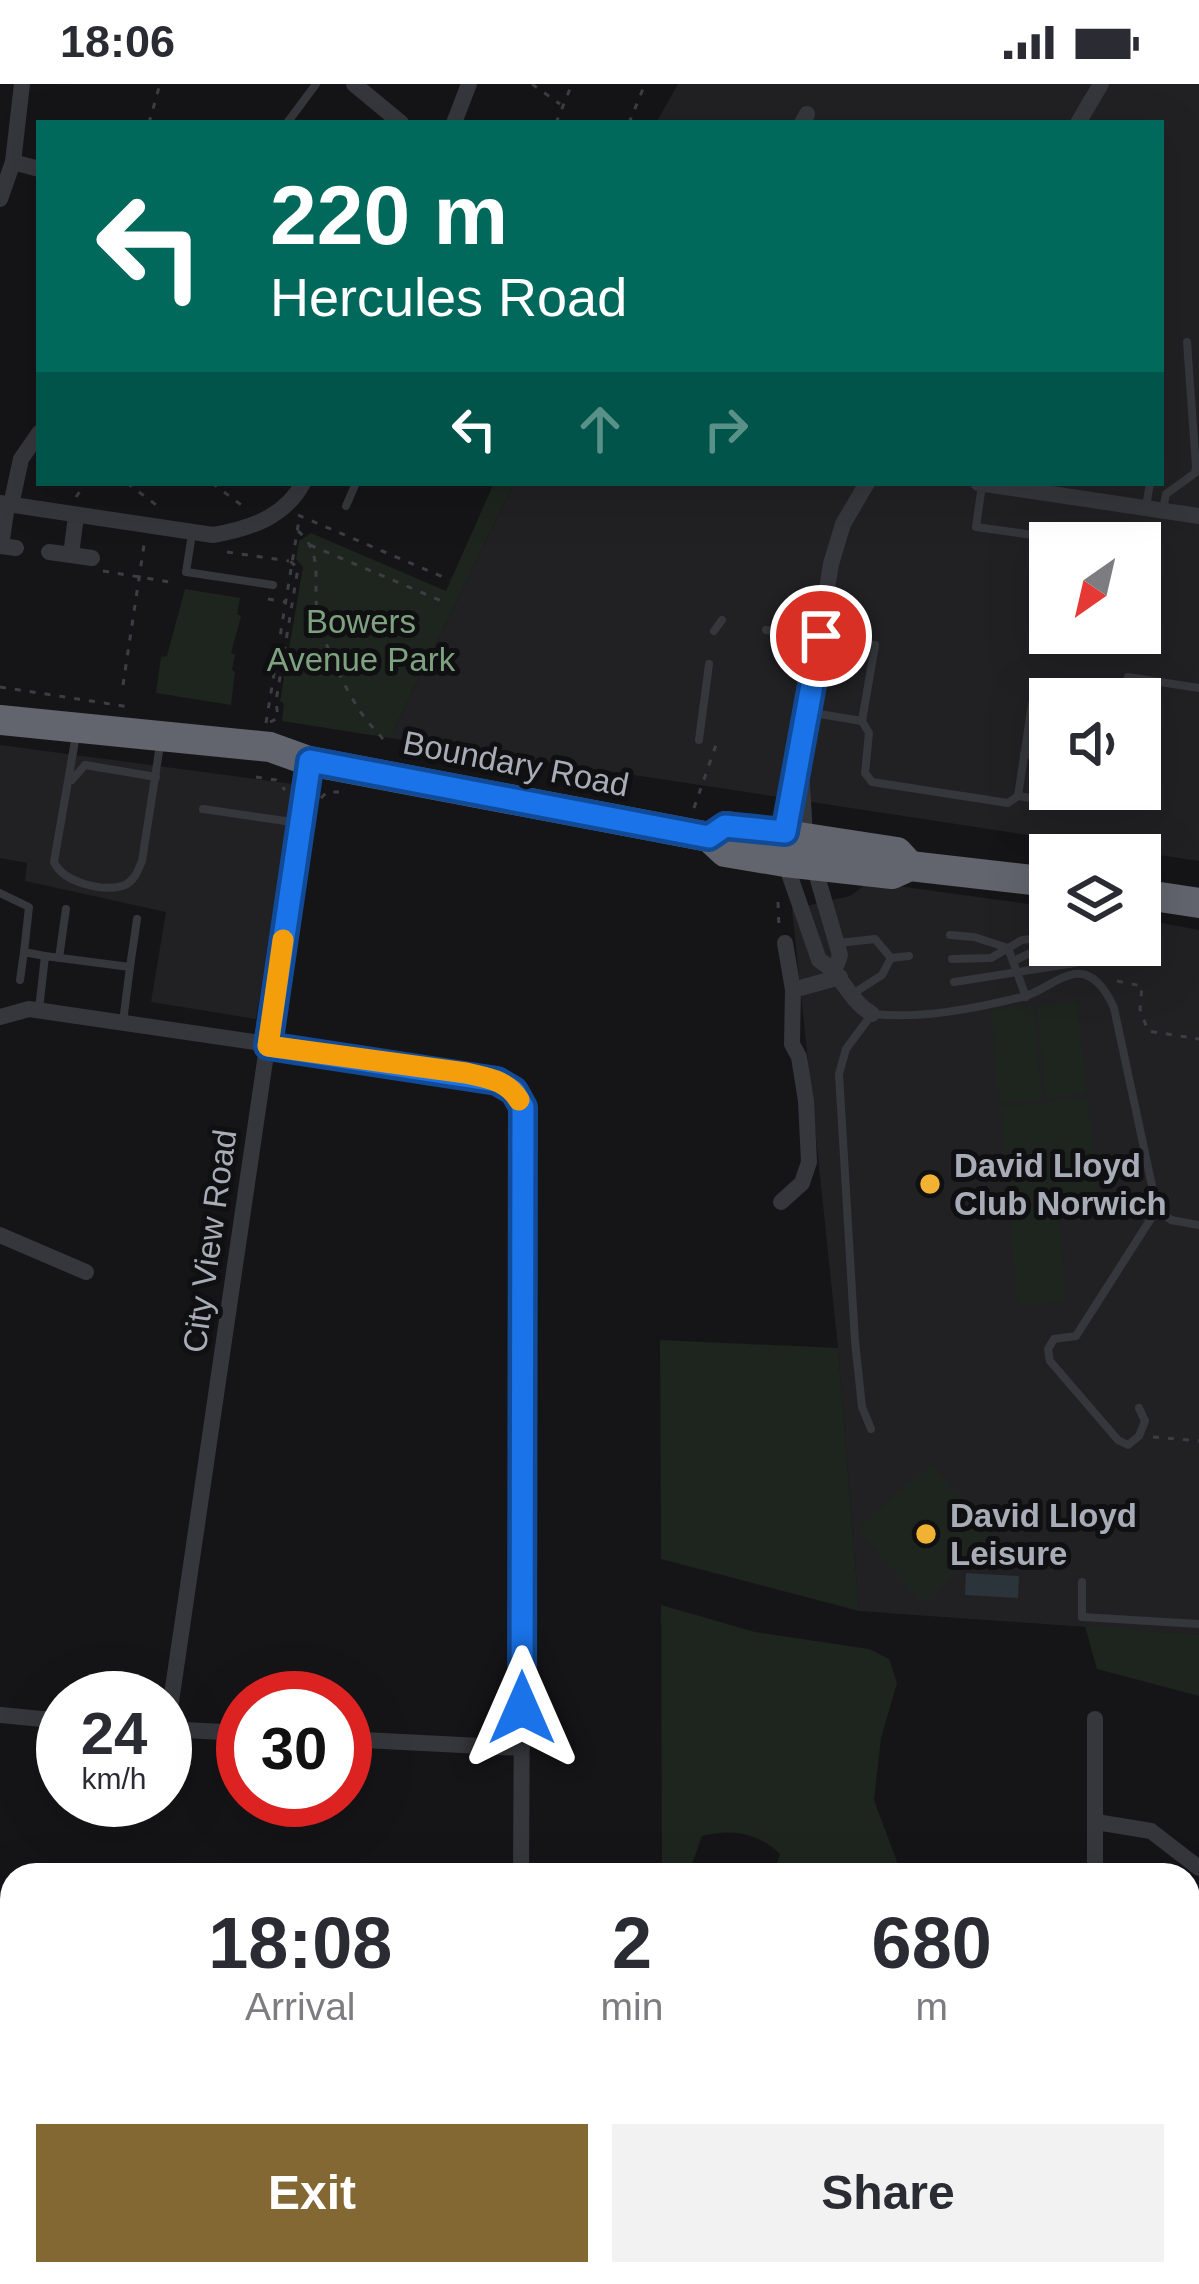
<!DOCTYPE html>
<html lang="en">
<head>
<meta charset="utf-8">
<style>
  :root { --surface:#fff; --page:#f2f2f3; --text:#2b2b33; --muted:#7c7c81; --accent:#846833 }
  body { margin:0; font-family:Helvetica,sans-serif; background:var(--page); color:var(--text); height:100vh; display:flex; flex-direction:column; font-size:45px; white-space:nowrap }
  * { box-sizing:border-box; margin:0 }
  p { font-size:39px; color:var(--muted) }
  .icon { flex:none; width:66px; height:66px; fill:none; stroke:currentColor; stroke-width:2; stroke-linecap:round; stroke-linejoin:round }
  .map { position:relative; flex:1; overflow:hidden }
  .drawer { position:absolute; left:0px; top:1779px; width:1200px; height:423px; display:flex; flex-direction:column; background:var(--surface); border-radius:36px 36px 0 0; box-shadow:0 12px 48px #0002 }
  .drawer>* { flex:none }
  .top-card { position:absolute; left:36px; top:36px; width:1128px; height:366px; border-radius:0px; box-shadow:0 12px 48px #0002; background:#00695c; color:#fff; overflow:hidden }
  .needle { width:78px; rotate:214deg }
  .tools { position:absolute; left:1029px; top:438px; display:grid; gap:24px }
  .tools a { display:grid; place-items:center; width:132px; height:132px; border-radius:0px; background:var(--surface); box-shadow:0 12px 48px #0002; font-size:60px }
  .speed { position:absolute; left:36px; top:1587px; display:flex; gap:24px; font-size:60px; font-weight:700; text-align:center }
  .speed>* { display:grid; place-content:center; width:156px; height:156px; border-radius:50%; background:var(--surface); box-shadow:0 12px 48px #0002; line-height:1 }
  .speed small { font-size:30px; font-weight:400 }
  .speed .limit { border:18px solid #d22; background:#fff; color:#111 }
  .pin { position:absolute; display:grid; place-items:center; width:102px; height:102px; color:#fff; margin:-51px; border:6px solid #fff; border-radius:50%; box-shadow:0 3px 12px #0007 }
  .me { position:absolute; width:132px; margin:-66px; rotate:0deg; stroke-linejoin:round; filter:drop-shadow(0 0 9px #0008) }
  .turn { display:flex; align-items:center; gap:42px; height:252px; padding:0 36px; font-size:54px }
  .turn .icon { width:156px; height:156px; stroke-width:2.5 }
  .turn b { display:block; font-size:84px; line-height:102px }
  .lanes { display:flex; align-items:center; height:114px; padding:0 36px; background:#0003; justify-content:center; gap:60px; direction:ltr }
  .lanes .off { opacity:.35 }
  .eta { display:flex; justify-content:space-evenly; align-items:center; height:204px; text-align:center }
  .eta b { font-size:72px; font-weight:800; line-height:84px }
  .action { display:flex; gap:24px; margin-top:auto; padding:24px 36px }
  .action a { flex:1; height:138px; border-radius:0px; background:var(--accent); color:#fff; font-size:48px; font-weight:800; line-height:138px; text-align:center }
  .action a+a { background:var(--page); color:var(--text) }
  .status { display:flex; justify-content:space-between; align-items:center; height:84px; padding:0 60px; background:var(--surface); direction:ltr }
  .status svg { height:33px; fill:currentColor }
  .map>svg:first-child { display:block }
</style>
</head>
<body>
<div class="status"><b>18:06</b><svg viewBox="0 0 49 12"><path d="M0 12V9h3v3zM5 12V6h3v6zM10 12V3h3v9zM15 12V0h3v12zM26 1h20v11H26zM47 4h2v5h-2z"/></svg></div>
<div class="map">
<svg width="1199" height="2200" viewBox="0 0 1199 2200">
  <rect width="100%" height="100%" fill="#151517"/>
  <!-- built -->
  <g fill="#212124" fill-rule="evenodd">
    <path d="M678,0H1199V777L390,654L514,399H1161V39H656ZM1050,459H1140V549H1050ZM1050,615H1140V705H1050Z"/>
    <path d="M0,661L293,700L256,935L151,918L166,828L25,797L27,779L0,774Z"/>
    <path d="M869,798L1050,823V861H1140V835L1199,846V1551L859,1527L838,1264L792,825L850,812Z"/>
  </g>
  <!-- green -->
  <g fill="#1d251e">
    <path d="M494,399H514L390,654L282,637L284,620L280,617L303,483L296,475L299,457L311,449L446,507Z"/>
    <path d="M185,505L240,514L237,530L241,532L231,569L235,571L232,586L235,588L231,621L156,609L161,573L167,572Z"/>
    <path d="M1077,918L1087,1010L1046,1014L1036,922Z"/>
    <path d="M1033,922L1042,1015L999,1019L991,926Z"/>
    <path d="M1088,1014L1099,1113L1011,1121L1001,1023Z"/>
    <path d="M1059,1120L1066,1218L1017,1221L1010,1124Z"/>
    <path d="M660,1256L838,1264L859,1527L661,1475Z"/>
    <path d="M931,1381L995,1456L922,1519L857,1445Z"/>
    <path d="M661,1521L755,1548L869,1565L889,1575L897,1599L881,1654L874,1716L902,1791H773L780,1770C758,1749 732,1744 702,1752L688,1791H662Z"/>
    <path d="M1085,1542L1199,1551V1612L1097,1585Z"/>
    <path d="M1188,1957L1199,1966V2078L1188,2074Z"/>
    <path d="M645,2190H780L785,2200H649Z"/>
  </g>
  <!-- water -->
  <path fill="#2b343a" d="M966,1489L1019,1492L1018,1514L965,1511Z"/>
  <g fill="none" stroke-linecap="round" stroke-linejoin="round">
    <!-- path -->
    <g stroke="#3c3e43" stroke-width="3" stroke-dasharray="6 9" stroke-linecap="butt">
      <path d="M532,0L560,20"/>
      <path d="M149,39L160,0"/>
      <path d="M556,39L572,0"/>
      <path d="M629,39L645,0"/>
      <path d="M127,399L159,423"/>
      <path d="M212,399L244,423"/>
      <path d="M76,413L86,399"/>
      <path d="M298,431L450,496"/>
      <path d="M298,447C324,469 313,499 317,527C321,556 349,615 368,638C375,646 381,651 386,660"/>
      <path d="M310,461L444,518"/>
      <path d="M227,468L289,477"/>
      <path d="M103,487L176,499"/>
      <path d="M268,515L285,518"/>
      <path d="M123,601L144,461"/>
      <path d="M0,603L130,623"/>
      <path d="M270,638L278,634L276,617L298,484L290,477"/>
      <path d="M266,639L299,436"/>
      <path d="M256,693L276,696L285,706"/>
      <path d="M321,714L327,708H339"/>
      <path d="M694,724L717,658"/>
      <path d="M778,818L779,844"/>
      <path d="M1117,897L1142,902L1140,925L1148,947L1199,955"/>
      <path d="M1153,1353L1199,1357"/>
    </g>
    <!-- lane -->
    <g stroke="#36373c" stroke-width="8">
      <path d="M287,39L316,0"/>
      <path d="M982,401L976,443L1090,459"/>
      <path d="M346,422L356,399"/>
      <path d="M1146,423L1150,399"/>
      <path d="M1163,425L1166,410L1195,389L1196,383L1187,258"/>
      <path d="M192,450L186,488L273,501"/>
      <path d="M766,546L875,561L862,637L807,628"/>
      <path d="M714,547L722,536"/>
      <path d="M1128,593L1199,604"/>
      <path d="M862,637L869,649L865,689L872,698L1008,719L1018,712L1070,720L1072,705"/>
      <path d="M76,651L54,778C63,798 103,809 125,801C135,796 138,786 142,777L160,661"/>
      <path d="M699,656L709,580"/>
      <path d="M1024,670L1050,673"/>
      <path d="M72,696L85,681L156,693"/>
      <path d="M1018,712L1032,620L1050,622"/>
      <path d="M203,725L299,739"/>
      <path d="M0,809L29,823L24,868"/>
      <path d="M950,851L974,853L1008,864L1026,913"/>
      <path d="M839,859L875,855L891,874"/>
      <path d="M59,874L66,825"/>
      <path d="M891,874L909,872"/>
      <path d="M952,875L991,874L1022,856L1050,853"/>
      <path d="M1014,877L1030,869L1059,868L1061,875L1056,881"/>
      <path d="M130,883L137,835"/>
      <path d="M20,896L24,868L45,872"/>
      <path d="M954,898L1075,879L1086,868L1084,861"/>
      <path d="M854,909L882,891L891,874"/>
      <path d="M39,925L45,872L130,883L123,938"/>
      <path d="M1139,1324L1145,1337L1139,1352L1128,1361L1118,1356L1050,1277L1048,1265L1054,1255L1076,1252L1157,1125"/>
      <path d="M871,1345L862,1323L855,1257L839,990L846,965L872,930C921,935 974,925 1022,913C1040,909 1056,893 1074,890C1095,887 1107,908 1114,924L1157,1125L1171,1136L1199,1141"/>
      <path d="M1082,1498V1533L1199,1540"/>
    </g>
    <!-- street -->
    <g stroke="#36373c" stroke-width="16">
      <path d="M354,0L401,39"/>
      <path d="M454,39L469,0"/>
      <path d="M802,39L807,30"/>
      <path d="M1078,39L1101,0"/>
      <path d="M13,78L39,85"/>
      <path d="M0,115L13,78L22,0"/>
      <path d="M867,399L843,440L831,480L797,691L791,699L785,778L819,876C843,890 848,916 872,930"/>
      <path d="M978,399L1199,432"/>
      <path d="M0,419L213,451C249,445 285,433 303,399"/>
      <path d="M7,421L1,462L16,464"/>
      <path d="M11,421L21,375L39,349"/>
      <path d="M49,468L71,471L76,432"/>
      <path d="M71,471L92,474"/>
      <path d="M797,691L802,700L805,751L840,871L835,885"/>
      <path d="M785,859L793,906"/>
      <path d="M0,933L29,925L466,989C499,997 520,1004 525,1041L521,1791"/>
      <path d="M781,1118L802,1099L809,1078L806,1017L799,973L792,960L793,906L840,893"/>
      <path d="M0,1151L86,1188"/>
      <path d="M0,1631L63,1637"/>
      <path d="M1095,1635V1791"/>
      <path d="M165,1645L243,1649"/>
      <path d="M167,1645L309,677"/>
      <path d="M345,1655L522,1664"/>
      <path d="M1096,1738L1151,1747L1199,1784"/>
      <path d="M0,1907L12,1909"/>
      <path d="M0,2082L12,2088"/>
    </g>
    <!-- highway -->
    <g stroke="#62656d" stroke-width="30">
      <path d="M0,636L270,663L309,677L709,753L725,768L785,778L892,790L910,782L1050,798"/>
      <path d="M709,753L726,742L897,768L910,782"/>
      <path d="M1140,810L1199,819"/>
    </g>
  </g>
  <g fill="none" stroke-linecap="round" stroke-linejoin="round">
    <defs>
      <path id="route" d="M522,1624L523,1023L514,1007L497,997L268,962L310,677L709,753L725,742L785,748L821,552"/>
    </defs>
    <!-- route casing -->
    <use href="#route" stroke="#114b97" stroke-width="30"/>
    <!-- route -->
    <use href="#route" stroke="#1a73e8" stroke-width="21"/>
    <!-- slow -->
    <path stroke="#f59e0b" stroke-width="21" d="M283,856L268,962L466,989C487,994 507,996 519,1016"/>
  </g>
  <!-- markers -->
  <g fill="#f1b233" stroke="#101012" stroke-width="4.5">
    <circle cx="930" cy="1100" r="12"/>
    <circle cx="926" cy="1450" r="12"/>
  </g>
  <g text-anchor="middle" stroke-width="10" stroke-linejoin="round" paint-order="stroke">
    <!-- park labels -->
    <g font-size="33" fill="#7ea280" stroke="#101012">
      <text x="361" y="549">Bowers<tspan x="361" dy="38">Avenue Park</tspan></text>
    </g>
    <!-- street labels -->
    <g font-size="33" fill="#a7acb7" stroke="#101012">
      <text transform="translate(516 679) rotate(11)" y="12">Boundary Road</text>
      <text transform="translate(209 1157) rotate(-82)" y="12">City View Road</text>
    </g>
    <!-- poi labels -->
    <g font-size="33" font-weight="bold" fill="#a7acb7" stroke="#101012" text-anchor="start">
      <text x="954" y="1093">David Lloyd<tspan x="954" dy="38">Club Norwich</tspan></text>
      <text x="950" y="1443">David Lloyd<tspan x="950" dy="38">Leisure</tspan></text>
    </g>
  </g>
</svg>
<div class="tools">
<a><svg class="needle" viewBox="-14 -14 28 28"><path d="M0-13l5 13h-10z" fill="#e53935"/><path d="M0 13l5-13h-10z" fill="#7c7c81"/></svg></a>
<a><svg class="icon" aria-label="sound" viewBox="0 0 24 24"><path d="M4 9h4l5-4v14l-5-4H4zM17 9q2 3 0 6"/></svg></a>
<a><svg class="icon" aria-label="layers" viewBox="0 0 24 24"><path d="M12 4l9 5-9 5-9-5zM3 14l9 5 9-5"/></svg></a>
</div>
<div class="speed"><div>24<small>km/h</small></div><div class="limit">30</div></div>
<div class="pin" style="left:821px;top:552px;background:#d93025"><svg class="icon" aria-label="arrive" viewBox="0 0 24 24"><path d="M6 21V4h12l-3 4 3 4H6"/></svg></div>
<svg class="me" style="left:522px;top:1624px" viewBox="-20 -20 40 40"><path d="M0-17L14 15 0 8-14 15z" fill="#1a73e8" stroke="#fff" stroke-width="4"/></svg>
<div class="top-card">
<div class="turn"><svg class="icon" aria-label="left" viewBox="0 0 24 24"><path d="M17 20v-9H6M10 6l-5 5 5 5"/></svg><div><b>220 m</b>Hercules Road</div></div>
<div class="lanes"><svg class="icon" aria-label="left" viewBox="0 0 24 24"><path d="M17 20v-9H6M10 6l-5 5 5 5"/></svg><svg class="icon off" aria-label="ahead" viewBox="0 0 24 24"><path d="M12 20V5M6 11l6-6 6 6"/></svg><svg class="icon off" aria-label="right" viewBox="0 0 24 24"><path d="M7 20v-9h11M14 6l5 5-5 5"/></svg></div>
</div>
<section class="drawer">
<div class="eta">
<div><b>18:08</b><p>Arrival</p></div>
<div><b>2</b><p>min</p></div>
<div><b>680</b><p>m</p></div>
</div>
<div class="action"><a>Exit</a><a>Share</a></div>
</section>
</div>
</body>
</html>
